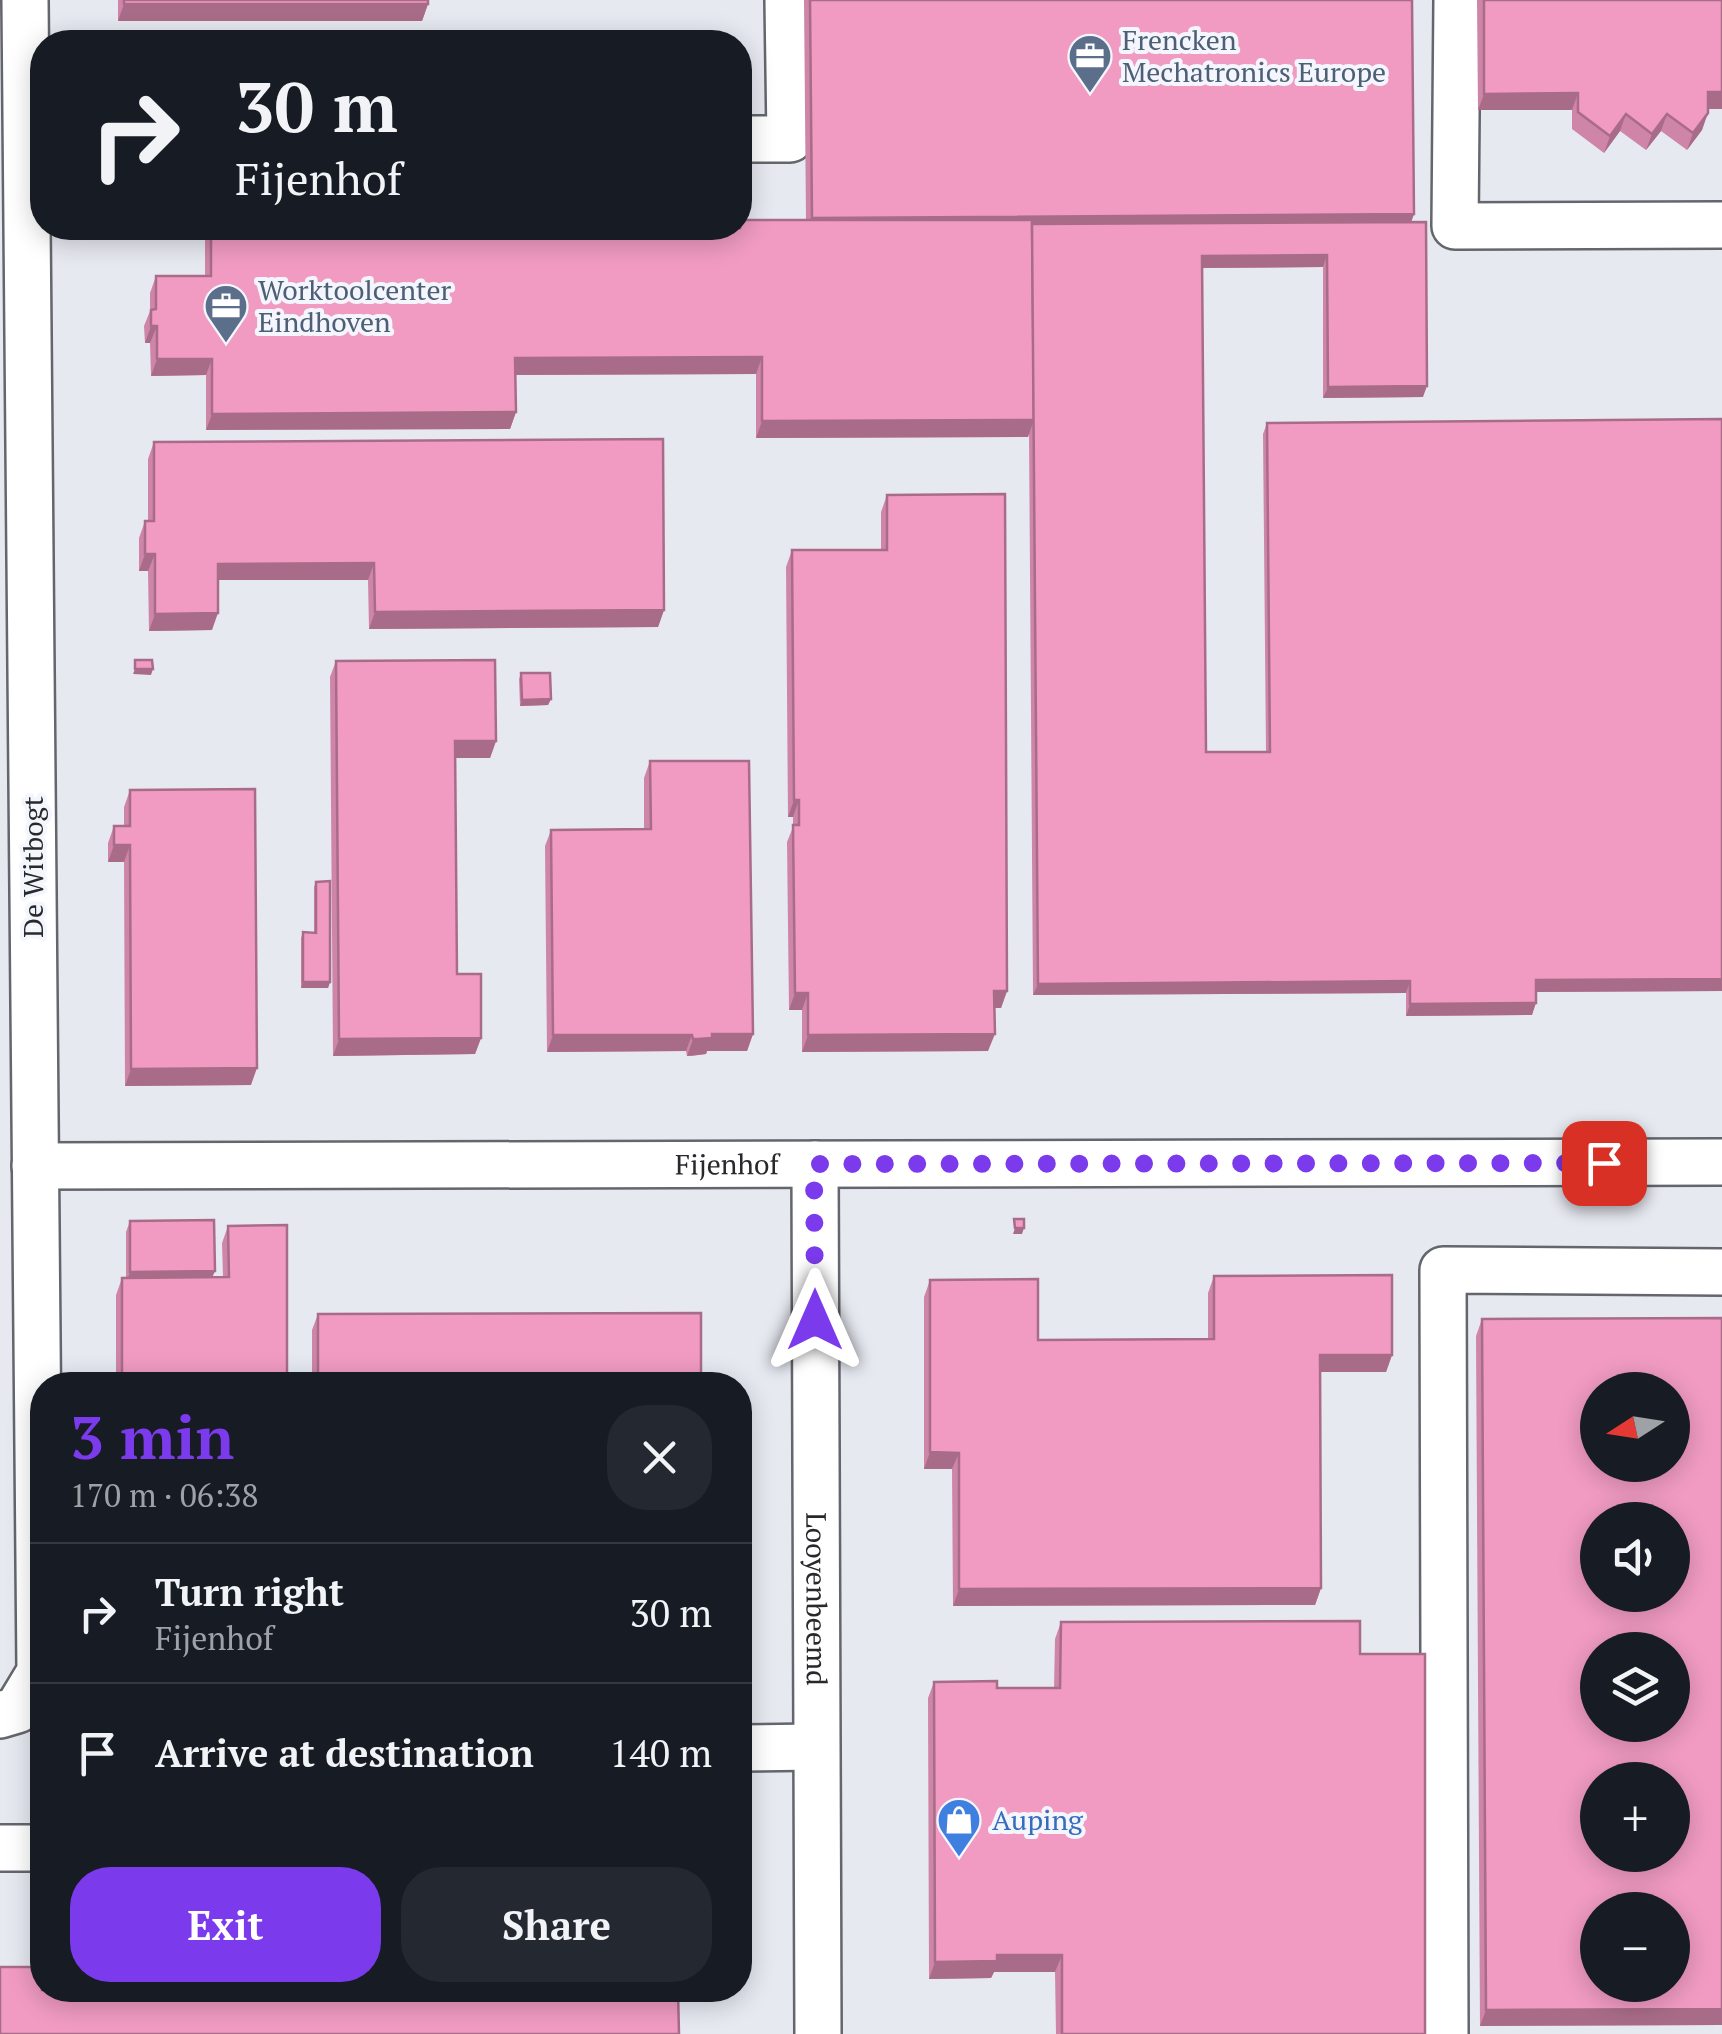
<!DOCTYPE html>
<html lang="en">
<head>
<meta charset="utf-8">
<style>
  :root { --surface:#171b24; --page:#242831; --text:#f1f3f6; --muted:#9ea1a6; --line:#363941; --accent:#7c3aed }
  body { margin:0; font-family:"PT Serif",serif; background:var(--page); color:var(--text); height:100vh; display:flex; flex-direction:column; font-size:38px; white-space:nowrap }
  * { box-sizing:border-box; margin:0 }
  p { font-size:32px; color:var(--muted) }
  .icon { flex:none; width:55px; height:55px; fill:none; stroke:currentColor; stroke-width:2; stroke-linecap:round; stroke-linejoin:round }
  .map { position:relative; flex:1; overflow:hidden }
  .side { position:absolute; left:30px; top:1372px; width:722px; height:630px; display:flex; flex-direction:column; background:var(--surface); border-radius:40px; box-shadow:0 5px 25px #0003 }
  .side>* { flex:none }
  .top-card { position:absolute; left:30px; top:30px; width:722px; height:210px; border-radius:40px; box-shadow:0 5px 25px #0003; background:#171b24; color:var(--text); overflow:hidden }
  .needle { width:65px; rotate:258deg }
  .controls { position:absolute; left:1580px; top:1372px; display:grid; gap:20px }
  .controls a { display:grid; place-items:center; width:110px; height:110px; border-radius:50%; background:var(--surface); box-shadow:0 5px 25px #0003; font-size:50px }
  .pin { position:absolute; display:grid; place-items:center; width:85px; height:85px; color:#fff; margin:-42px; border-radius:20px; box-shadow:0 5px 15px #0006 }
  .me { position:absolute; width:110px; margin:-55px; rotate:0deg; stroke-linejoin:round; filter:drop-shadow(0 0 8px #0008) }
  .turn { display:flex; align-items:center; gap:35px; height:210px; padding:0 40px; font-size:45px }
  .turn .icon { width:130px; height:130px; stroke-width:2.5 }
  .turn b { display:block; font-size:70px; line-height:85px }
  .round { display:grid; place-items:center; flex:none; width:105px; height:105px; border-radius:40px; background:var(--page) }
  .overview { display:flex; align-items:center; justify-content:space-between; height:170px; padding:0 40px }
  h1 { font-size:60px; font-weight:800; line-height:75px; color:var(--accent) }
  .button { display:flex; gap:20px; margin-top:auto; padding:20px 40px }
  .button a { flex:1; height:115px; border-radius:40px; background:var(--accent); color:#fff; font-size:40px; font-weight:800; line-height:115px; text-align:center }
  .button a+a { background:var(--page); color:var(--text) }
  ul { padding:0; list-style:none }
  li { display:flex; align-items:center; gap:30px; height:140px; padding:0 40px; border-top:2px solid var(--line) }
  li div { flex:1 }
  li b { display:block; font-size:38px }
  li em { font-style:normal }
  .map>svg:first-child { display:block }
</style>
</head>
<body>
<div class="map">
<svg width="1722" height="2034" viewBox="0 0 1722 2034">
  <rect width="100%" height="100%" fill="#e7e9f1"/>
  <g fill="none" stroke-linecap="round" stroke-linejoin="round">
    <defs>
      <g id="minor">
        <path d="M1457,0L1455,226L1722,225"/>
        <path d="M740,139H790L788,0"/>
        <path id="s1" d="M815,1164L818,2034"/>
        <path id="s2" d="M35,1166L1722,1162"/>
        <path d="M0,1715L17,1710L40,1672L25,0"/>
        <path d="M740,1748L815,1747"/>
        <path d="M0,1848H42"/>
        <path d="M1445,2034L1443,1270L1722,1272"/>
      </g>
    </defs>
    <!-- minor casing -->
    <use href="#minor" stroke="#64666d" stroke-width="50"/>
    <!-- minor -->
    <use href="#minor" stroke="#fff" stroke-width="45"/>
  </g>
  <!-- wall -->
  <g fill="#cf85a7">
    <path d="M118,0H428V4L422,21H118Z"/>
    <path d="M804,0H1412L1414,214L1411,222L1423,397L1323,398V267L1202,268L1206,752H1266L1263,434L1267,423L1722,991L1536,992L1532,1015L1406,1016V993L1033,995L1029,432L1028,437L756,438V374L515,375L516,412L510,429L206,430V375L151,376L150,343H145L144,326L150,311V293L156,276H205V238L209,228H740L806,220Z"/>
    <path d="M1477,0H1722V109H1708L1702,130L1687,150L1661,131L1646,150L1620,131L1604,153L1572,129V110H1478Z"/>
    <path d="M154,442L664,610L658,627L369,629L368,580H218L212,630L149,631L148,571H139V538L145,521H148V459Z"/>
    <path d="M887,495L1007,991L1001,1008H994L988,1051L802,1052V1010H789L787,842L793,827V817H788L786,567L792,550H881V512Z"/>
    <path d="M336,661L496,741L490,758H455L457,974L481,1038L475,1054L333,1056L330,677Z"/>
    <path d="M521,673L551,699L548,705L520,706L519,679Z"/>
    <path d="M650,761L753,1034L747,1051H707L706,1054L692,1056H687L686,1051L547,1052L545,846L551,830L644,829V778Z"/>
    <path d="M130,790L251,1085L125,1086L124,862H108V843L114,826H124V807Z"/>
    <path d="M316,882L330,982L328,988H301V938L303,932L314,933V887Z"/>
    <path d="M130,1221L213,1277H223L222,1243L228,1226L287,1385H116V1295L122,1278H126V1232Z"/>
    <path d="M1214,1276L1392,1355L1386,1372H1321V1588L1315,1605L953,1606L952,1469H924V1297L930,1280L1038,1340L1208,1339V1293Z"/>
    <path d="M318,1314L701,1385H312V1330Z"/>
    <path d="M1482,1319L1722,2025L1480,2026L1476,1336Z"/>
    <path d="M1061,1622L1360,1654L1425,2034H1056L1055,1972H994L991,1978L929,1979L928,1698L934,1682L997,1688H1054L1055,1639Z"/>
  </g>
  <!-- shaded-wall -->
  <g fill="#a96c88">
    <path d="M124,4H428L422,21H118Z"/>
    <path d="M1708,92H1722V109H1702Z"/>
    <path d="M1578,93L1572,110H1478L1484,94Z"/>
    <path d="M1708,113L1702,130L1687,150L1693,133Z"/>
    <path d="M1626,114L1620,131L1604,153L1610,136Z"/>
    <path d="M1667,114L1661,131L1646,150L1652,134Z"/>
    <path d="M1414,214L1408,231L806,235L812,218Z"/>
    <path d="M1327,255L1323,267L1198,268L1202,256Z"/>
    <path d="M151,326H157L150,343H145Z"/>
    <path d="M762,357L756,374L509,375L515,358Z"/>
    <path d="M157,359H212L206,375L151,376Z"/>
    <path d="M1427,386L1423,397L1323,398L1328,387Z"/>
    <path d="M516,412L510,429L206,430L212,414Z"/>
    <path d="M1034,420L1028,437L756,438L762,421Z"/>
    <path d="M145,554H155L148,571H139Z"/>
    <path d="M374,563L368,580H212L218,564Z"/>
    <path d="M664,610L658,627L369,629L375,612Z"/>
    <path d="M218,613L212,630L149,631L155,614Z"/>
    <path d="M135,669H153L151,675L133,674Z"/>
    <path d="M551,699L548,705L520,706L522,700Z"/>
    <path d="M455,741H496L490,758H449Z"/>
    <path d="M794,800H799L793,817H788Z"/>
    <path d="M114,845H130L124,862H108Z"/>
    <path d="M1722,979V991L1531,992L1536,980Z"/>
    <path d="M1410,981L1406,993L1033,995L1038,984Z"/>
    <path d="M303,982H330L328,988H301Z"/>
    <path d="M994,991H1007L1001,1008H988Z"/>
    <path d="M795,993H808L802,1010H789Z"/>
    <path d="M1536,1003L1532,1015L1406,1016L1410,1004Z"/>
    <path d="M712,1034H753L747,1051H707L706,1054L687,1056L693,1039Z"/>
    <path d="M995,1034L988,1051L802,1052L808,1035Z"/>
    <path d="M553,1035H692L686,1051L547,1052Z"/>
    <path d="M481,1038L475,1054L333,1056L339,1039Z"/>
    <path d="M257,1068L251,1085L125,1086L131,1069Z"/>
    <path d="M1015,1228H1024L1022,1234H1013Z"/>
    <path d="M215,1271L210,1283H126L130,1272Z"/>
    <path d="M1320,1355H1392L1386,1372H1314Z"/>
    <path d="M930,1452L959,1453L952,1469H924Z"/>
    <path d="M1321,1588L1315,1605L953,1606L959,1589Z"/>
    <path d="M997,1955H1062L1055,1972H994L991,1978L929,1979L935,1962Z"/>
    <path d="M1722,2009V2025L1480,2026L1486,2010Z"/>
  </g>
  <!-- building -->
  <g fill="#f19bc2" stroke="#a96c88" stroke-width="2.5" fill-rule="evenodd">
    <rect x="124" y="0" width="304" height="4"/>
    <path d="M810,0H1412L1414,214L812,218Z"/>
    <path d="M1484,0H1722V92H1708V113L1693,133L1667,114L1652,134L1626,114L1610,136L1578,112V93L1484,94Z"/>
    <path d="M740,220H1032L1034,420L762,421V357L515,358L516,412L212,414V359H157V326H151V310L156,309V276H211V228H740Z"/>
    <path d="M1426,222L1427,386L1328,387L1327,255L1202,256L1206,752H1270L1267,423L1722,419V979L1536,980V1003L1410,1004V981L1038,984L1032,224Z"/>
    <path d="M663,439L664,610L375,612L374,563L218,564V613L155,614V554H145V521H154V442Z"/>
    <path d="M1005,494L1007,991H994L995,1034L808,1035V993H795L793,825H799V800H794L792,550H887V495Z"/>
    <path d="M135,660H152L153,669H135Z"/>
    <path d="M495,660L496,741H455L457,974H481V1038L339,1039L336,661Z"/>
    <path d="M521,673H550L551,699L522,700Z"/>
    <path d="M650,761H749L753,1034H712V1038L698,1039H693L692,1035H553L551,830L651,829Z"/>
    <path d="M255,789L257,1068L131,1069L130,845H114V826H130V790Z"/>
    <path d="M330,881V982H303V932L316,933V882Z"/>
    <path d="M1014,1219H1024V1228H1015Z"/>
    <path d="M214,1220L215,1271L130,1272V1221Z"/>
    <path d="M287,1225V1385H122V1278L229,1277L228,1226Z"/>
    <path d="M1392,1275V1355H1320L1321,1588L959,1589V1453L930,1452V1280L1038,1279V1340L1214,1339V1276Z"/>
    <path d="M701,1313V1385H318V1314Z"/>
    <path d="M1722,1318V2009L1486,2010L1482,1319ZM1598,1390H1672V1465H1598ZM1598,1520H1672V1595H1598ZM1598,1650H1672V1725H1598ZM1598,1780H1672V1855H1598ZM1598,1910H1672V1985H1598Z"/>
    <path d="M1360,1621V1654H1425V2034H1062V1955H997V1961L935,1962L934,1682L997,1681V1688H1060L1061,1622Z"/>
    <path d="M0,1967H42V1990H678L679,2034H0Z"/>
  </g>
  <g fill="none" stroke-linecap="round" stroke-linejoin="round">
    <!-- route -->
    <path stroke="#7c3aed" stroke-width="18" stroke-dasharray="0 32.4" d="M815,1320L814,1164L1604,1163"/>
  </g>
  <!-- icons -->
  <defs>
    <symbol id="office-pin" viewBox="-11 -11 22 30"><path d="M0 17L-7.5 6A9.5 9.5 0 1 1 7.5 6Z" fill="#5c6f8a" stroke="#f4f6fe"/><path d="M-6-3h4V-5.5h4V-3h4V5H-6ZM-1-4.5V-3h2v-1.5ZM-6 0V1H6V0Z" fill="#fff"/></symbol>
    <symbol id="shop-pin" viewBox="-11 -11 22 30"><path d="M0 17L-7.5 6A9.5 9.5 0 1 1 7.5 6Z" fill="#3f7fe0" stroke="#f4f6fe"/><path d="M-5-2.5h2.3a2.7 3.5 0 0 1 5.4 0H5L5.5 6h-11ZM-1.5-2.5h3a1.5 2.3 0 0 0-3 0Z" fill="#fff"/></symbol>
  </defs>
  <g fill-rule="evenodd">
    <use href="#office-pin" x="1065" y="31" width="50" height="68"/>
    <use href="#office-pin" x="201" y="281" width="50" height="68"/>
    <use href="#shop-pin" x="934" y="1795" width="50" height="68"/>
  </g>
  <g text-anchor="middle" stroke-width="8" stroke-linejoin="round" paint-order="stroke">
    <!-- service labels -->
    <g font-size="28" fill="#4e5e75" stroke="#f4f6fe" text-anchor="start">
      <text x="1122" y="50">Frencken<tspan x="1122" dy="32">Mechatronics Europe</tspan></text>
      <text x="258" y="300">Worktoolcenter<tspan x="258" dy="32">Eindhoven</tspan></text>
    </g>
    <!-- street labels -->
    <g font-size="28" fill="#28292c" stroke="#f4f6fe">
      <text transform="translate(33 867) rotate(-90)" y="10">De Witbogt</text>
      <text dy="10" stroke="none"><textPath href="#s2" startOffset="692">Fijenhof</textPath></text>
      <text dy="10" stroke="none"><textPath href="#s1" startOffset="435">Looyenbeemd</textPath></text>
    </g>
    <!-- shop labels -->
    <g font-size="28" fill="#366cbe" stroke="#f4f6fe" text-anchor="start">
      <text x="992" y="1830">Auping</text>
    </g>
  </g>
</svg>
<div class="controls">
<a><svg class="needle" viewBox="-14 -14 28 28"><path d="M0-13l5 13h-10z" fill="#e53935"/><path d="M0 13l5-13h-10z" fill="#9ea1a6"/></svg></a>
<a><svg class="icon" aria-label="sound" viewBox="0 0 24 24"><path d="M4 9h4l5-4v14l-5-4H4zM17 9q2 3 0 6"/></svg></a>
<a><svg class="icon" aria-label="layers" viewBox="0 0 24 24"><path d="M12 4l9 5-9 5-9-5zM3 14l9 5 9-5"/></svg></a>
<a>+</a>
<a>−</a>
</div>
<div class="pin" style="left:1604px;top:1163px;background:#d93025"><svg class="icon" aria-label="arrive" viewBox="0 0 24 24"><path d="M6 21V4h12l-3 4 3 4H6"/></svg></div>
<svg class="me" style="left:815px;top:1320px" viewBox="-20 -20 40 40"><path d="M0-17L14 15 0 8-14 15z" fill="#7c3aed" stroke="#fff" stroke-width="4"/></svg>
<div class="top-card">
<div class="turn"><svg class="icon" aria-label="right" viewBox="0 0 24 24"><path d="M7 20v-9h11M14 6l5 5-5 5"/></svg><div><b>30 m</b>Fijenhof</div></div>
</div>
<section class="side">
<div class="overview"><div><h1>3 min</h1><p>170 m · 06:38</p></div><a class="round"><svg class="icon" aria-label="close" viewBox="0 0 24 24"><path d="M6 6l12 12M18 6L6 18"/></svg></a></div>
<ul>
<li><svg class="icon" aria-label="right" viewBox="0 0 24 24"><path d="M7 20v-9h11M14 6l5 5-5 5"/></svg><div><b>Turn right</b><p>Fijenhof</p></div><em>30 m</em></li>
<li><svg class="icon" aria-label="arrive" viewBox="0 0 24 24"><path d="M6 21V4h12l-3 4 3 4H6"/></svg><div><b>Arrive at destination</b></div><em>140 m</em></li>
</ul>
<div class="button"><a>Exit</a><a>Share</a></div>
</section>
</div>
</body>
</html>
